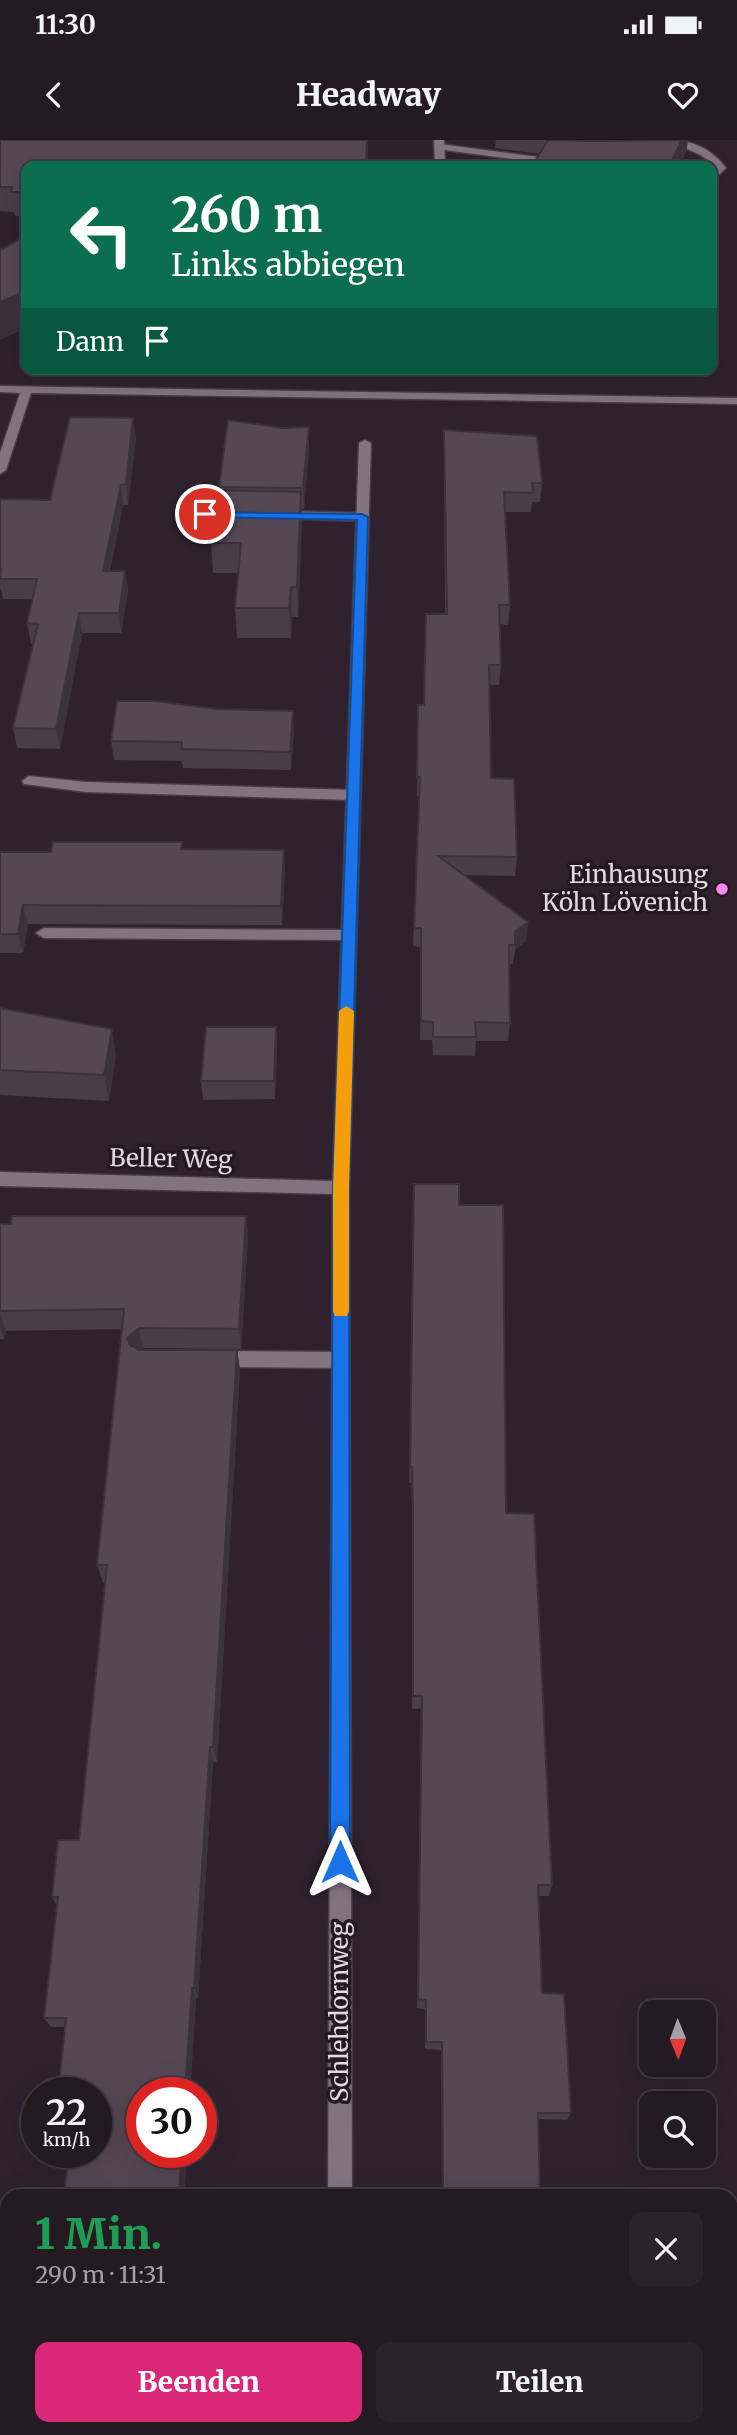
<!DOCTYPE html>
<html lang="de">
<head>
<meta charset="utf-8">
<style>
  :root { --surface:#231a22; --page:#2b232a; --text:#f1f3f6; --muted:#a3a1a5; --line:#403840; --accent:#db2777 }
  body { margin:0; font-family:Merriweather,serif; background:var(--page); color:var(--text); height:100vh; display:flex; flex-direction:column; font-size:26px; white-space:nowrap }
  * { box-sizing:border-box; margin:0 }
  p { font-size:23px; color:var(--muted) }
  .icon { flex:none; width:38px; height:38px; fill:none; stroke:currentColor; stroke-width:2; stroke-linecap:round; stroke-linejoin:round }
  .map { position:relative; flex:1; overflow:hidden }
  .panel { position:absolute; left:0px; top:2049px; width:738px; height:247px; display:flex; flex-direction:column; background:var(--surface); border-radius:21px 21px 0 0; box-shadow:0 7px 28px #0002,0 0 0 2px var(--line) }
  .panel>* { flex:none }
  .hud { position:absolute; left:21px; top:21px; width:696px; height:214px; border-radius:14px; box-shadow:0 7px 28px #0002,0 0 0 2px var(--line); background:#0b6e4f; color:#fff; overflow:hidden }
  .needle { width:46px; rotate:179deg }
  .controls { position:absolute; left:639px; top:1860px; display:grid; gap:14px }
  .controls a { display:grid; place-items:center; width:77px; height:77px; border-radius:14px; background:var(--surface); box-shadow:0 7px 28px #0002,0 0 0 2px var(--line); font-size:35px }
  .speed { position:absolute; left:21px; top:1937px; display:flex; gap:14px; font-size:35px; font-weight:700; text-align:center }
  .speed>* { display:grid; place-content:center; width:91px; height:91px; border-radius:50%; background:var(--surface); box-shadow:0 7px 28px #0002,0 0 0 2px var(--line); line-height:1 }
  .speed small { font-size:18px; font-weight:400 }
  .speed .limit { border:10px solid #d22; background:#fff; color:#111 }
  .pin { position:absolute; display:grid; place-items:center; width:60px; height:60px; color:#fff; margin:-30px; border:4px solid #fff; border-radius:50%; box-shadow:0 2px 7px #0007 }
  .me { position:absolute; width:77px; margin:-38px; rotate:0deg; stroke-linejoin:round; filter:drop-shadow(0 0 5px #0008) }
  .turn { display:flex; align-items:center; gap:24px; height:147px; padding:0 35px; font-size:32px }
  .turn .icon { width:91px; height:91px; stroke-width:2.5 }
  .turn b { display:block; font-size:49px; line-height:60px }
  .then { display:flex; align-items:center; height:66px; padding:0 35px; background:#0003; gap:14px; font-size:26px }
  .round { display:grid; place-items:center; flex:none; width:74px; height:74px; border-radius:14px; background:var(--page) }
  .summary { display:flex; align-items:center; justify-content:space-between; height:119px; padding:0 35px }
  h1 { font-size:42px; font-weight:800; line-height:52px; color:#1e9e55 }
  .primary-button { display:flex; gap:14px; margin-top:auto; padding:14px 35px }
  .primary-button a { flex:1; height:80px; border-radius:14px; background:var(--accent); color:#fff; font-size:28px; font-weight:800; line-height:80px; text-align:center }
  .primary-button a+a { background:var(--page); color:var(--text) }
  .status { display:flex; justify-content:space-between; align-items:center; height:49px; padding:0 35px; background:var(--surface); direction:ltr }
  .status svg { height:19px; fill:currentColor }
  header { display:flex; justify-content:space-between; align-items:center; height:91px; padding:0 35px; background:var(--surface); font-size:32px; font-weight:800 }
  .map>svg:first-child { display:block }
</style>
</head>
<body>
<div class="status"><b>11:30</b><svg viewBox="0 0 49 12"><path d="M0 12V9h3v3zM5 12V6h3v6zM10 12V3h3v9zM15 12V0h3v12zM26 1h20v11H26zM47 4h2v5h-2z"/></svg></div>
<header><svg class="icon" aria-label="back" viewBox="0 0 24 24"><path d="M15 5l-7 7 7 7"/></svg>Headway<svg class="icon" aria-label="heart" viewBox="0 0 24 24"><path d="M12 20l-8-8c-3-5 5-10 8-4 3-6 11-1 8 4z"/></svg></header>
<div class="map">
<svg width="737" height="2295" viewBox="0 0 737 2295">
  <rect width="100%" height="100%" fill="#2f222e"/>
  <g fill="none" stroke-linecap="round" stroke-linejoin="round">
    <defs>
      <g id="service">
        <path d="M667,0C692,0 711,8 726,28L712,41V32L716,28C702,11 684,10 667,0Z"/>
        <path d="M440,4L584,23L589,26H564L437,9V5Z"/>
        <path d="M205,370L236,371L242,375L236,379L201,377L199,374Z"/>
        <path d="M278,371L362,373L368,377L362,381L274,378L272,375Z"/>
        <path d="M29,636L86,642L353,650L360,655L353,660L86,652L24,644L22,641Z"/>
        <path d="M44,788L349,790L357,795L349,800L44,798L36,793Z"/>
        <path d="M217,1211L341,1212L347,1215L350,1220L347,1225L341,1228L217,1227L211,1224L208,1219L211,1214Z"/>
      </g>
      <g id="minor">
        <path d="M434,0H444L445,26H435Z"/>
        <path d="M0,246L737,258V264L31,253L6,330L0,334V313L20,253L0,252Z"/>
        <path d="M365,300L371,303L349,1048L352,2056H328L333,1054L0,1046V1032L333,1041L359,303Z"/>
        <rect x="326" y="2289" width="26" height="6"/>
      </g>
    </defs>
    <!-- service casing -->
    <use href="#service" stroke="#483d47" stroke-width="3"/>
    <!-- minor casing -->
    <use href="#minor" stroke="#483d47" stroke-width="3"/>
    <!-- service -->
    <use href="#service" fill="#827381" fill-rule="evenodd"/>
    <!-- minor -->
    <use href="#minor" fill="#827381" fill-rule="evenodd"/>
  </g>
  <!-- wall -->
  <g fill="#493d48">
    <path d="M0,0H368L367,26H26V76H15L14,72L0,71Z"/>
    <path d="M496,0H688L686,12L679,26H532L539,14L495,8Z"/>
    <path d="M133,278L136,298L128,365H123L110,431H125L128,451L121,493H82L60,609L17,608L13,588L33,504H31L27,483L32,459H3L1,449H0V359L50,360Z"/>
    <path d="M309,287V308L304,369H302V382L298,477H292L291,498H237L235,468L238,433H213L211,403L219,347L282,288Z"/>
    <path d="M444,290L542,343L540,362H532L531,372H505L510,465L508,485L500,484L501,525L499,545H490L491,638L517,717L515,736L464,735L528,782L526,801L515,810L513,824H509L510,883L508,901H476L475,916L433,915L432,900H420L421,807L413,806L419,656H417L418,565H423L445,474Z"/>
    <path d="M294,590L291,630L183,628L182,621L114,620L111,601Z"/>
    <path d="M183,709L285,729L282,785L28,784L23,813H0V712Z"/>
    <path d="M0,868L116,915L109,961L0,955Z"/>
    <path d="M276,887L277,906L275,959L203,960L201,941Z"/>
    <path d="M413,1062L459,1065L506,1373L552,1745L549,1756H539L542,1853L571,1973L567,1980L538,1979L540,2056H442L441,1910L425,1909V1869L417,1868L421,1569H412L413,1387L411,1343H409Z"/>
    <path d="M246,1076L248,1097L241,1209L143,1208L141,1210H237L240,1230L217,1622H213L198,1858H196L190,1953H142V2012H187L184,2056H64L96,2012L65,1887H51L44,1878L57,1766L52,1757L79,1700L105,1443H103L97,1425L122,1189L6,1191L4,1199H0V1084Z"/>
  </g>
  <!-- shaded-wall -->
  <g fill="#3c323b">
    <path d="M682,0H688L686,12L679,26H669Z"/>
    <path d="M26,151V188L0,200V162Z"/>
    <path d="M133,278L136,298L128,365L126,344Z"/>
    <path d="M309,287V308L304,369L303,348Z"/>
    <path d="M121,345L123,365L105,451L103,431Z"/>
    <path d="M301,352L302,382L298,477L297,447Z"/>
    <path d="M125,431L128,451L121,493L119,473Z"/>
    <path d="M291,447L292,477L291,498L289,468Z"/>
    <path d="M79,473L82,493L60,609L56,589Z"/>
    <path d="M293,571L294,590L291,630L290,612Z"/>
    <path d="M284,710L285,729L282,785L281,766Z"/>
    <path d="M23,765L28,784L23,813L18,794Z"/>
    <path d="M528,782L526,801L515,810V792Z"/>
    <path d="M276,887L277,906L275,959L274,941Z"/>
    <path d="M112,889L116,915L109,961L104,935Z"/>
    <path d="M246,1076L248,1097L241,1209L239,1189Z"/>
    <path d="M0,1174L6,1191L4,1199L0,1186Z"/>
    <path d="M139,1188L143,1208L132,1218L127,1198Z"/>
    <path d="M237,1210L240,1230L217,1622L213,1607Z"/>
    <path d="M210,1607L213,1622L198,1858L194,1848Z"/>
    <path d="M192,1848L196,1858L190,1953H185Z"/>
    <path d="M182,2012H187L184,2056H179Z"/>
  </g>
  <!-- building -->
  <g fill="#554754" stroke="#3c323b" stroke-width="2">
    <path d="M0,0H367L366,26H26V52H11L12,47H0Z"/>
    <path d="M548,0L594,1L682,0L669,26H532Z"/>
    <path d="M26,96V151L0,162V110Z"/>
    <path d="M70,277L133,278L126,344L121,345L103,431H125L119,473H79L56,589L13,588L38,484L27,483L37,439H0L1,429H0V359L50,360Z"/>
    <path d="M228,280L282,288L309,287L303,348L219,347Z"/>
    <path d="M444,290L537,296L542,343H532L533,353L504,352L510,465H499L501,525H489L491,638L514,639L517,717L438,716L528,782L515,792V805H509L510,883L475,882L476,897H433V882L421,881V788H414L420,637H417L418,565H424L426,474H447Z"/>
    <path d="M217,350L301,352L297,447H291L289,468H235L241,403H211Z"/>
    <path d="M117,561H156L216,569L293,571L290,612L181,609L182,602L111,601Z"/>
    <path d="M53,702H182L181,709L284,710L281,766L23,765L18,794H0V712H51Z"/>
    <path d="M0,868L112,889L104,935L0,930Z"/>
    <path d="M206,887H276L274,941H201Z"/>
    <path d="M414,1044H459V1065H503L506,1373L534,1374L552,1745H538L542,1853L564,1854L571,1973H538L540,2056H443L442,1902H426V1860L418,1859L422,1556H413V1371L412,1327H410Z"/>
    <path d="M12,1076H246L239,1189L139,1188L127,1198L130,1205L139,1210H237L213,1607H210L194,1848H192L185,1953H142V2012H182L179,2056H64L69,2012H96V1953H58L66,1878H44L58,1757H52L58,1700H79L107,1425H97L124,1169L0,1171V1084H11Z"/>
    <path d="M7,2143V2218H0V2204Z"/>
    <path d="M143,2289H209L208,2295H142Z"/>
    <rect x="444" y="2289" width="173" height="6"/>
  </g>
  <!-- route -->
  <path fill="#1a73e8" stroke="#114b97" stroke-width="2" d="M201,372L362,374L368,377L349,1048L350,1722L347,1729L340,1732L333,1729L330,1722L333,1048L357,380L205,377L201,376Z"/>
  <!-- slow -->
  <path fill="#f59e0b" d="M346,866L354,871L349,1048V1171L347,1176H335L333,1171V1048L339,871Z"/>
  <!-- markers -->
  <circle fill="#f589ef" stroke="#251924" stroke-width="2.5" cx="722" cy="749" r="7"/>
  <g text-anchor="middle" stroke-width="7" stroke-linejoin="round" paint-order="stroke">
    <!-- poi labels -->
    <g font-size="24" fill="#e2d9e1" stroke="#251924" text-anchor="end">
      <text x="708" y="743">Einhausung<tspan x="708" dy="28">Köln Lövenich</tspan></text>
    </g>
    <!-- street labels -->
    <g font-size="24" fill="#e2d9e1" stroke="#251924">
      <text transform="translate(171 1019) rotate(1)" y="8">Beller Weg</text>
      <text transform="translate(340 1872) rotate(-90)" y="8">Schlehdornweg</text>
    </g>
  </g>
</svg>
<div class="controls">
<a><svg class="needle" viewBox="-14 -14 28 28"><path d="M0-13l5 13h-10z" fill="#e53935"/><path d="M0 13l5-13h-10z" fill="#a3a1a5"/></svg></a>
<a><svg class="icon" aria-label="search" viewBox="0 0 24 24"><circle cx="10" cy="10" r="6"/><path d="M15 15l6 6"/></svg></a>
</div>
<div class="speed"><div>22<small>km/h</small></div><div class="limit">30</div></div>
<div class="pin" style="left:205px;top:374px;background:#d93025"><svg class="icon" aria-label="arrive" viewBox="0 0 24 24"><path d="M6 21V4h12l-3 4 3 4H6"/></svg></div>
<svg class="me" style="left:340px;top:1722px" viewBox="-20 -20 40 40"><path d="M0-17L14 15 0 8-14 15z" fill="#1a73e8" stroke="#fff" stroke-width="4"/></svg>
<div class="hud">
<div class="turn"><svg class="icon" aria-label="left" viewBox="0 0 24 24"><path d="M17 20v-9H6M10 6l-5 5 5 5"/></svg><div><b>260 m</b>Links abbiegen</div></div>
<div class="then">Dann<svg class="icon" aria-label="arrive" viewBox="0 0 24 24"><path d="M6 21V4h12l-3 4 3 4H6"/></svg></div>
</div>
<section class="panel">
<div class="summary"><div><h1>1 Min.</h1><p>290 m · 11:31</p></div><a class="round"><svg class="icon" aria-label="close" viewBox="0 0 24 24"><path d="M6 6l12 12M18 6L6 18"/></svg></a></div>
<div class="primary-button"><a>Beenden</a><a>Teilen</a></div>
</section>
</div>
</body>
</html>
